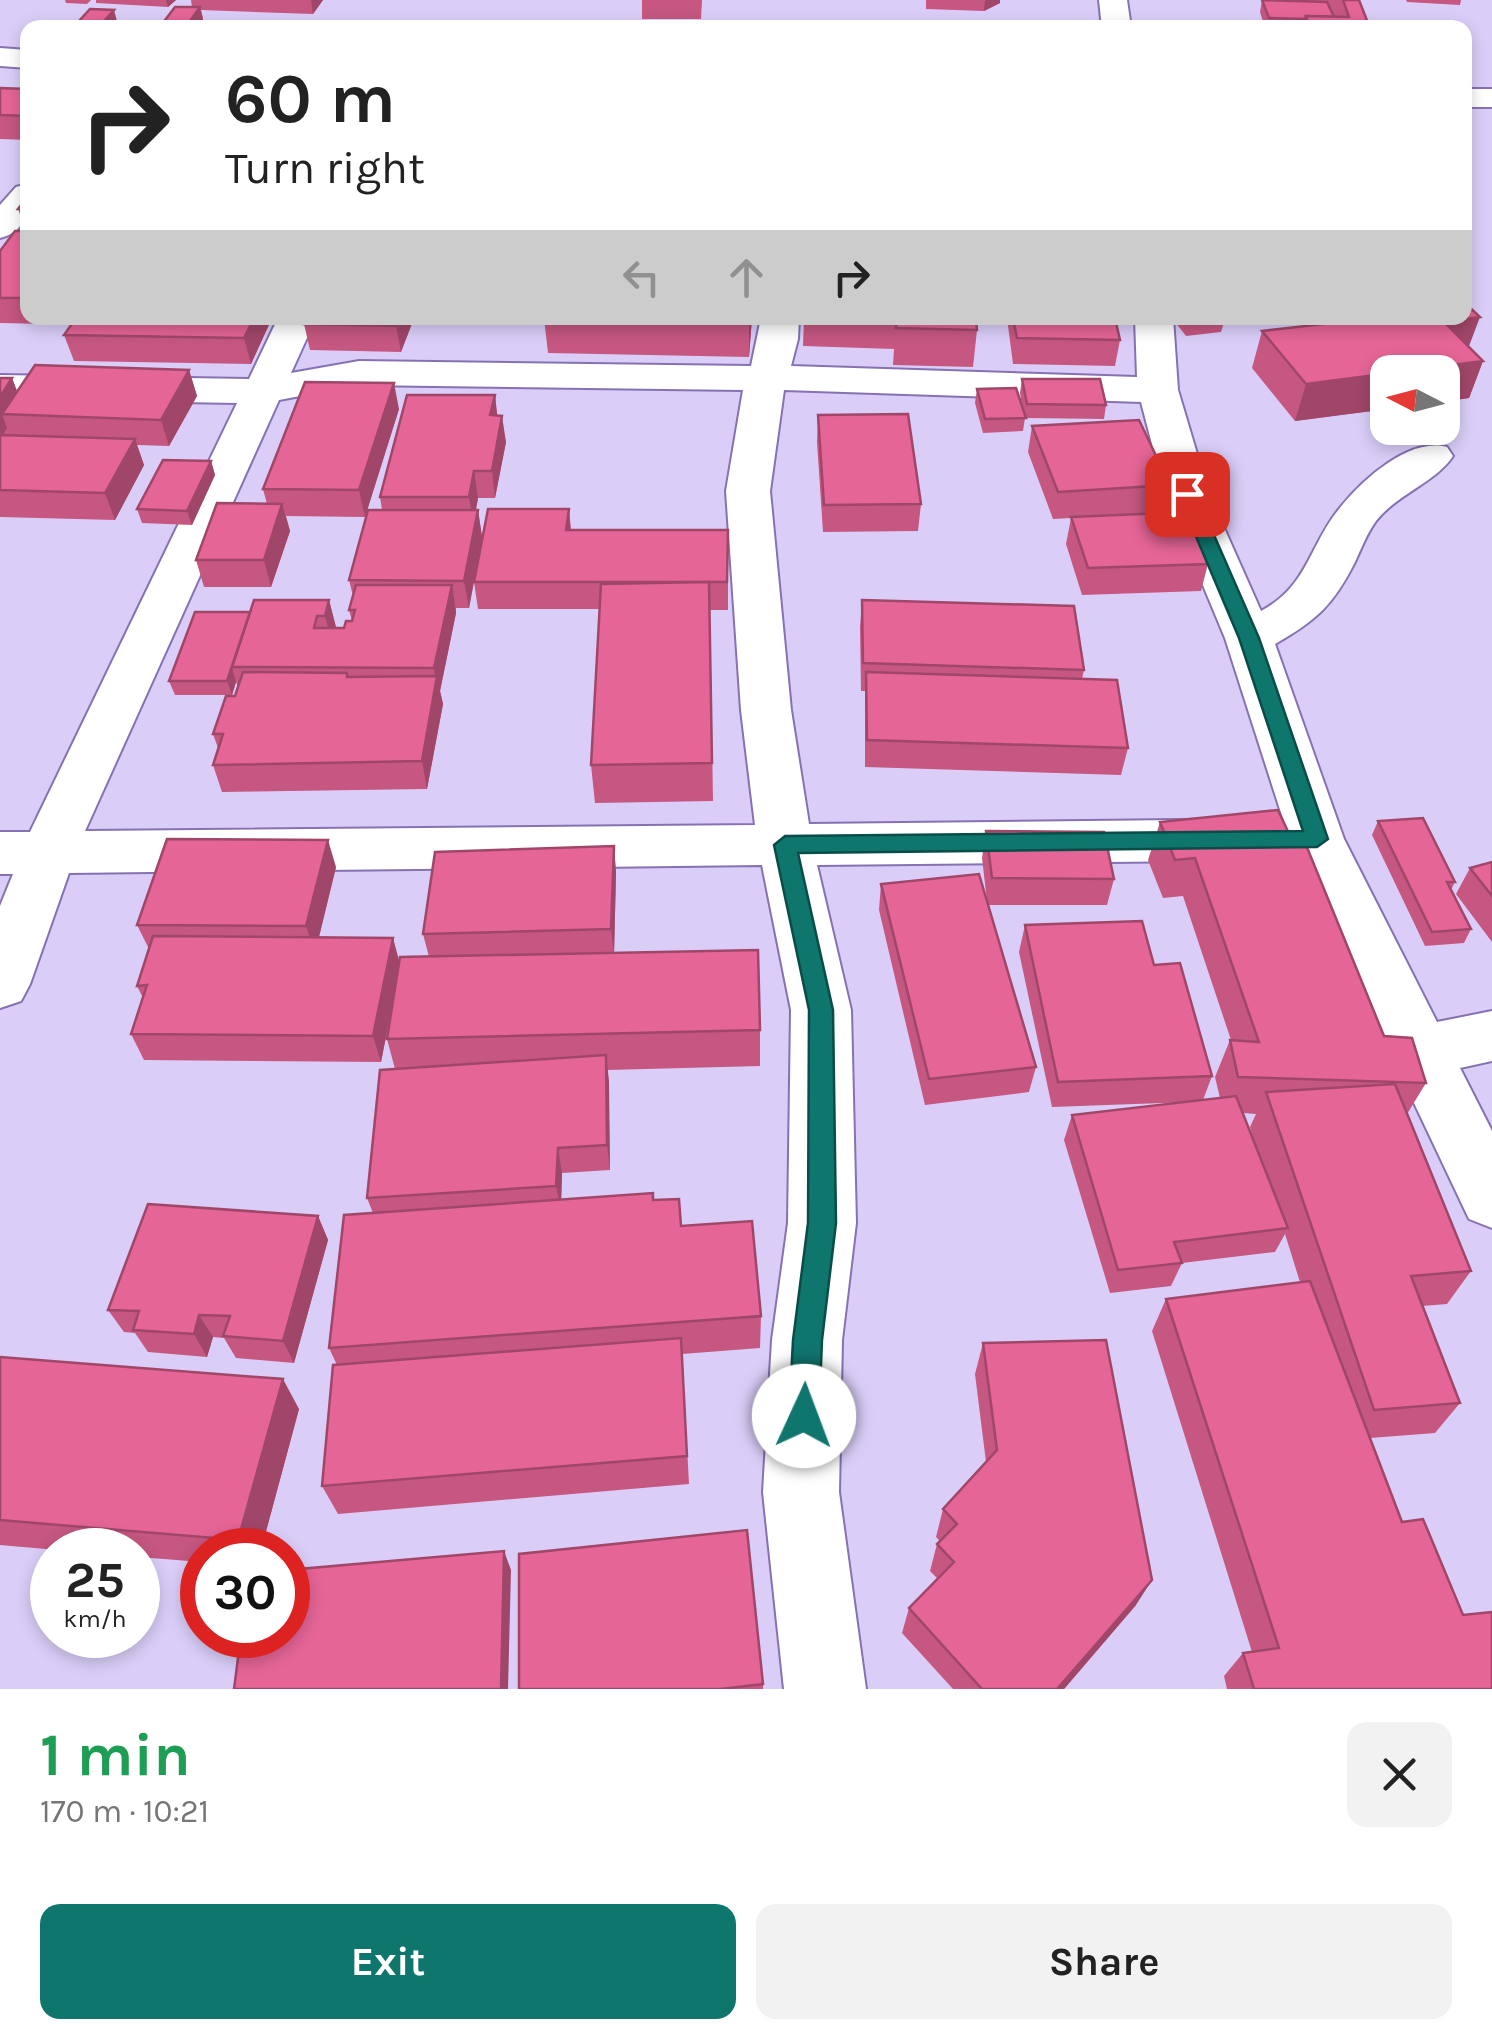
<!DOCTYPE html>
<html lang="en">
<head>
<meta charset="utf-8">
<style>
  :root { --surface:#fff; --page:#f2f2f2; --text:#222; --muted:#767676; --accent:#0f766e }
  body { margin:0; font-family:Karla,sans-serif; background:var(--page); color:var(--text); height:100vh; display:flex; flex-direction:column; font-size:38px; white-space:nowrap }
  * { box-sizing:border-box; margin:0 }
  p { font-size:32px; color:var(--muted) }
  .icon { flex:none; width:55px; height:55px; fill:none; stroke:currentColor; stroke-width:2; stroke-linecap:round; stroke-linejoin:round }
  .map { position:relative; height:1689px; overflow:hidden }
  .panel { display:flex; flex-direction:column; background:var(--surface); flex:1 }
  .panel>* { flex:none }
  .guide { position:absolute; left:20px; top:20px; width:1452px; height:305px; border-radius:20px; box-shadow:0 5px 15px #0003; background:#fff; color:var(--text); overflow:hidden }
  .needle { width:65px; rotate:276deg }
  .tools { position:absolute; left:1370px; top:355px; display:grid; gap:20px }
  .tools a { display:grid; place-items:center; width:90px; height:90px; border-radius:20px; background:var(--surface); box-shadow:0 5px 15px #0003; font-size:50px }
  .speed { position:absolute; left:30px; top:1528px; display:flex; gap:20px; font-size:50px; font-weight:700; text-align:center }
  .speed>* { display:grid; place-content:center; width:130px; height:130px; border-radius:50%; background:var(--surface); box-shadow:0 5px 15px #0003; line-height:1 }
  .speed small { font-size:25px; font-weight:400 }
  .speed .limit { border:15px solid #d22; background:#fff; color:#111 }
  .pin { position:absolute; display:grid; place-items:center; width:85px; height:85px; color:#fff; margin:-42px; border-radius:20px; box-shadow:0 5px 15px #0006 }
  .me { position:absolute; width:110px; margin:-55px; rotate:2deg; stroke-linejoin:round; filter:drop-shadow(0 0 8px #0008) }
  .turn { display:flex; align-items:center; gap:35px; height:210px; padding:0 40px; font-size:45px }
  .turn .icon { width:130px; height:130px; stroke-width:2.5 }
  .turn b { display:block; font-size:70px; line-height:85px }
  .lanes { display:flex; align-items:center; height:95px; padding:0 40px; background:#0003; justify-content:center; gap:50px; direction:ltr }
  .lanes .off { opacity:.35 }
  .round { display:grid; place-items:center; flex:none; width:105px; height:105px; border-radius:20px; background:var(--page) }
  .head { display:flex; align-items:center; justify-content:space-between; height:170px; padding:0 40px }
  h1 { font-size:60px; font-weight:700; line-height:75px; color:#1e9e55 }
  .primary-button { display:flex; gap:20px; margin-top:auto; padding:20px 40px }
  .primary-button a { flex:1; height:115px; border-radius:20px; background:var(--accent); color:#fff; font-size:40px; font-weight:700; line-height:115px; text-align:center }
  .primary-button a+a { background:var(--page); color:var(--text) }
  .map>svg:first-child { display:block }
</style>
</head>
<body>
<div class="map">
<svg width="1492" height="1689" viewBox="0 0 1492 1689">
  <rect width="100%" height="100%" fill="#dacef8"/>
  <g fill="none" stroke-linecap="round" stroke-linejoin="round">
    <defs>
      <g id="street">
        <path d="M1099,0H1127L1131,28H1102Z"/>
        <path d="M0,48L28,50V68L0,66Z"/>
        <rect x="1465" y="89" width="27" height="18"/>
        <path d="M28,184C28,209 28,231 0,238V205L16,187Z"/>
        <path d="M278,318H316L291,373L359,361L751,366L761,318H799L798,339L791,366L1137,377L1135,318H1173L1178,390L1209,494L1261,611C1308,586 1309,546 1339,509C1362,480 1409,437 1447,447L1453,456C1435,483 1397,494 1376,521C1367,533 1361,549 1355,562C1333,605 1317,620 1275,644L1344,839L1437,1022L1492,1011V1061L1460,1068L1492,1131V1228L1469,1219L1299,860L817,865L851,1010L856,1223L842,1340L839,1492L866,1689H784L763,1492L772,1340L788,1223L791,1010L762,865L69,873L30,984L21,1001L0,1008V906L13,874H0V832H30L237,403L0,399V375L249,379ZM359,385L743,390L726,491L741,710L755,825L85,831L279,400ZM784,390L1141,402L1165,494L1225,638L1283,819L809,824L791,710L770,491Z"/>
      </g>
    </defs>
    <!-- street casing -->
    <use href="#street" stroke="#8671b2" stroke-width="4"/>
    <!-- street -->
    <use href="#street" fill="#fff" fill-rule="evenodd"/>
  </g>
  <!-- wall -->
  <g fill="#c55781" fill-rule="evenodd">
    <path d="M65,0H91L87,4L66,3Z"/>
    <path d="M96,0H176L168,7L96,3Z"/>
    <path d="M191,0H323L313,14L201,10L203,19L197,28H159L192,7Z"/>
    <path d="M642,0H702L701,19H642Z"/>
    <path d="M926,0H1000V3L984,11L926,9Z"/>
    <path d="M1262,0H1359L1370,28H1265L1260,12Z"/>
    <path d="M1406,0H1461L1460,5L1407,2Z"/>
    <path d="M79,21H117L111,28H81Z"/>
    <path d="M0,88L28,89V140L0,139Z"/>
    <path d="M28,196V318H50L46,324L0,323V251L26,231L18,209Z"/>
    <path d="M76,318H272L251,364L74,361L64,335Z"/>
    <path d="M414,318L401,352L310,350L304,324Z"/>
    <path d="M544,318H752L749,357L548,353Z"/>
    <path d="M804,318H976L977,330L973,367L893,365L894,349L803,346Z"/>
    <path d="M1007,318H1115L1120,340L1115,366L1013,364Z"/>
    <path d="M1172,318H1223L1225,319L1221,332L1186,336Z"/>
    <path d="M1342,318H1465L1469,347L1483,361L1469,398L1295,421L1252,368L1262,331L1346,321Z"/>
    <path d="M189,370L197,396L169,446L137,445L144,465L115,520L0,517V378H12L17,391Z"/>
    <path d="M1022,379L1106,405L1104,419L1025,418L1023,431L983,433L975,403L977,389L1023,411L1020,393Z"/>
    <path d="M495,395L497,416L506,442L495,498H478L476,510H478L482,537L569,509L571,530H728V610H710L713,801L595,803L591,765L599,609H478L474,582L469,608H456V613L440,691L443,704L427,789L222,792L213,765L218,748L213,734L235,696L238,687L236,682L232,695H175L169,681L250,612L329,600L336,628H344L352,621L349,610L353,596L349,580L382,510L380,497Z"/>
    <path d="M399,409L365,517L286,516L290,531L271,587H204L196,560L267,504L263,489Z"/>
    <path d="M818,415L921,504L918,531L823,532L817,442Z"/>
    <path d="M1032,426L1170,485L1163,512L1102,516L1208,564L1201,591L1082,595L1066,544L1071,518L1053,519L1028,452Z"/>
    <path d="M211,461L215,475L192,525L142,523L137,509Z"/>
    <path d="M862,600L1084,670L1082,679L1128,748L1121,775L865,767V691H861L860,627Z"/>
    <path d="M1378,821L1455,882L1451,890L1471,929L1464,943L1425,946L1372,835Z"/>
    <path d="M1160,822L1384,1036L1426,1083L1407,1114L1471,1271L1447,1304L1422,1306L1460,1403L1435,1433L1370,1438L1402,1522L1492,1689H1227L1224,1676L1243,1653L1252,1652L1152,1331L1166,1299L1300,1282L1285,1234L1275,1252L1182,1263L1171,1286L1110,1293L1064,1140L1072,1115L1190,1102L1052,1107L1019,952L1025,925L1154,965L1212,1076L1203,1100L1220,1098L1215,1077L1230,1040H1231L1183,896L1163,898L1148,860ZM1243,1113L1256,1114L1250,1127L1256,1148Z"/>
    <path d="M986,831L1114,879L1107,905H988L1036,1067L1029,1092L925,1105L879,910L881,884L987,901L982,858Z"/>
    <path d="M614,846L616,873L614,953L760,1030V1066L608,1070L610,1170L562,1173L561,1199L654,1200L681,1226L761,1316L760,1348L682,1354L689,1484L338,1514L322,1486L337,1365L329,1348L373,1213L367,1198L395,1069L387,1039L393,1002L381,1062L144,1060L131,1034L143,998L137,986L149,949L137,925L336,867L319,937L399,961L429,957L423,934Z"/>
    <path d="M1492,862V942L1456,894L1470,868Z"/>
    <path d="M318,1216L328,1240L294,1363L236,1358L224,1338L213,1337L207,1357L148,1352L135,1333L124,1332L108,1310Z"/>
    <path d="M983,1343L1136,1605L1064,1689H953L902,1633L909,1608L937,1578L930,1571L937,1544L940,1541L936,1537L943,1509L986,1462L975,1374Z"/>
    <path d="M0,1357L299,1409L261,1550H202V1562L138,1557V1550H57L0,1545Z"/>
    <path d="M763,1684V1689H519Z"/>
  </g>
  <!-- shaded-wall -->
  <g fill="#a04769">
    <path d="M166,0H176L168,7Z"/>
    <path d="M311,0H323L313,14Z"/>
    <path d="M985,0H1000V3L984,11Z"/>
    <path d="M200,7L203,19L197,28H185Z"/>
    <path d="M114,10L117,21L111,28H104L103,22Z"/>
    <path d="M1480,317L1466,354L1444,322Z"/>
    <path d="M254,318H272L251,364L244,338Z"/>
    <path d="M400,318H414L401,352L396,326Z"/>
    <path d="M750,318H752L749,357V321Z"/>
    <path d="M1242,318H1287L1240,323Z"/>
    <path d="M1483,361L1469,398L1442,402V372H1396Z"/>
    <path d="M189,370L197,396L169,446L161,420Z"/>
    <path d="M1388,374V409L1295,421L1306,384Z"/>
    <path d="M12,378L22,405L2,414L7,428L0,440V397Z"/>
    <path d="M394,383L399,409L365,517L359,490Z"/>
    <path d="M495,395L498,422L490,415Z"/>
    <path d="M502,416L506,442L495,498L492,471Z"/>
    <path d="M135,439L144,465L115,520L105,493Z"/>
    <path d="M211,461L215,475L192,525L187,511Z"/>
    <path d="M474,471L478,498L473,524L469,497Z"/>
    <path d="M282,504L290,531L271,587L264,560Z"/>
    <path d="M569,509L571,536L566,530Z"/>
    <path d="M478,510L482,537L469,608L464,581Z"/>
    <path d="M452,585L456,613L440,691L443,704L427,789L422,761L436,681L434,668Z"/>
    <path d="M329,600L336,627L332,643L325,616Z"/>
    <path d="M232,668L236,682L232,695L227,681Z"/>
    <path d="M328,840L336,867L315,953L306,926Z"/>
    <path d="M614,846L616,873L614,955L611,929Z"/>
    <path d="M393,938L400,964L381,1062L373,1036Z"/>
    <path d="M606,1055L609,1081L610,1170L607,1145Z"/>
    <path d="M558,1148L562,1173L561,1210L556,1186Z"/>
    <path d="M318,1216L328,1240L294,1363L283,1341Z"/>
    <path d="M199,1315L213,1337L207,1357L194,1334Z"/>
    <path d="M283,1379L299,1409L261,1550H245L238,1540Z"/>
    <path d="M504,1551L511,1570L508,1689H501Z"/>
    <path d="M1152,1580L1136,1605L1064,1689H1057Z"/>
  </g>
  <!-- building -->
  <g fill="#e56596" stroke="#a04769" stroke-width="2.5">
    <path d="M1262,0L1327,2L1334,17L1306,16L1305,19L1269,18Z"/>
    <path d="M1343,0H1359L1370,28H1310L1306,16L1349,17Z"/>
    <path d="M175,7H200L185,28H159Z"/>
    <path d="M90,9L114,10L103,22L79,21Z"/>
    <path d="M0,88L28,89V116L0,115Z"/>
    <path d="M28,196V209H18Z"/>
    <path d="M15,231H28V298H0V251Z"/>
    <path d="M1465,303L1480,317L1444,322L1483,361L1306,384L1262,331L1377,318H1465Z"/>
    <path d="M76,318H254L244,338L64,335Z"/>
    <path d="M307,318H400L396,326L304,324Z"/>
    <path d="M596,318H750L749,321Z"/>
    <path d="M897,318H976L977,330L896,328Z"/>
    <path d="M1013,318H1115L1120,340L1017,338Z"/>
    <path d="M1185,318H1223L1225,319L1189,323Z"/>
    <path d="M35,365L189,370L161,420L2,414Z"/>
    <path d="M0,378H12L0,397Z"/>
    <path d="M1022,379H1100L1106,405L1027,404Z"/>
    <path d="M305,382L394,383L359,490L263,489Z"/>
    <path d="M1016,388L1026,418L985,419L977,389Z"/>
    <path d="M407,395H495L490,415L502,416L492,471H474L469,497H380Z"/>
    <path d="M908,414L921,504L824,505L818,415Z"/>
    <path d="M1139,420L1170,485L1058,492L1032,426Z"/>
    <path d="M0,435L135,439L105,493L0,490Z"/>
    <path d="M163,460L211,461L187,511L137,509Z"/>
    <path d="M217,503L282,504L264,560H196Z"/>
    <path d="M488,509H569L566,530H728L727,582H474Z"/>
    <path d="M368,510H478L464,581L349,580Z"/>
    <path d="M1188,512L1208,564L1088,568L1071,517Z"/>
    <path d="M709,582L712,763L591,765L601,584Z"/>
    <path d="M356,585H452L434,668L232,667L254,600H329L325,616H317L314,628H344L346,621H352L355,610H349Z"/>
    <path d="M862,600L1074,606L1084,670L863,663Z"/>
    <path d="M195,612H250L227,681H169Z"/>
    <path d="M243,672L347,673V677L437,676L422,761L213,765L223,734H213L226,696H235Z"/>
    <path d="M866,672L1117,680L1128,748L867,740Z"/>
    <path d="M1278,810L1292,840H1304L1384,1036L1412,1038L1426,1083L1238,1077L1230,1040L1259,1042L1195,858L1175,860L1160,822Z"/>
    <path d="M1423,818L1455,882H1447L1471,929L1432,932L1378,821Z"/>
    <path d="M986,831L1104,832L1114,879L992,878Z"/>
    <path d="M167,839L328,840L306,926L137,925Z"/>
    <path d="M614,846L611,929L423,934L435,852Z"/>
    <path d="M1492,862V896L1470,868Z"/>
    <path d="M979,874L1036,1067L929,1079L881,884Z"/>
    <path d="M1142,921L1154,965L1180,963L1212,1076L1058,1082L1025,925Z"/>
    <path d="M153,936L393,938L373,1036L131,1034L147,985L137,986Z"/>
    <path d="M758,950L760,1030L387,1039L400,957Z"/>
    <path d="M606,1055L607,1145L558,1148L556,1186L367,1198L380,1070Z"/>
    <path d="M1395,1084L1471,1271L1411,1276L1460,1403L1374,1410L1266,1092Z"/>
    <path d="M1236,1096L1288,1228L1174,1242L1182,1263L1118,1270L1072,1115Z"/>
    <path d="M653,1193V1200L679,1199L681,1226L752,1221L761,1316L329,1348L344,1215Z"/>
    <path d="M148,1204L318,1216L283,1341L223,1336L230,1316L199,1315L194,1334L133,1330L139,1311L108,1310Z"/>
    <path d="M1310,1281L1402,1522L1423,1519L1463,1615L1492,1612V1689H1254L1243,1653L1279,1648L1166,1299Z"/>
    <path d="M681,1338L687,1456L322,1486L333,1365Z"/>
    <path d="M1106,1340L1152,1580L1057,1689H982L909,1608L954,1562L937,1544L957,1524L943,1509L997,1450L983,1343Z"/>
    <path d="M0,1357L283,1379L238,1540L0,1520Z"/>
    <path d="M747,1530L763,1684L721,1689H519V1554Z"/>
    <path d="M504,1551L501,1689H234L241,1635H288V1570Z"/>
  </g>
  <!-- route -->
  <path fill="#0f766e" stroke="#0a4d48" stroke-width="2.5" d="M1187,488L1196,494L1259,638L1328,839L1317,847L798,853L833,1010L836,1223L822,1340L819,1416L815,1427L804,1431L793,1427L789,1416L793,1340L808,1223L809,1010L774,845L785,836L1303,831L1239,638L1178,494Z"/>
</svg>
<div class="tools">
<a><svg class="needle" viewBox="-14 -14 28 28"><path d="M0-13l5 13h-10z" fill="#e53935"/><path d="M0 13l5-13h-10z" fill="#767676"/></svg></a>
</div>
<div class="speed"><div>25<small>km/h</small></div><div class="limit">30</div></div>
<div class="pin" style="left:1187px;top:494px;background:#d93025"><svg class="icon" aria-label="arrive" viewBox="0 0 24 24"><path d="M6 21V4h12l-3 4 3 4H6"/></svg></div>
<svg class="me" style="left:804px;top:1416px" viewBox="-20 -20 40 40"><circle r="19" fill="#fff"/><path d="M0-13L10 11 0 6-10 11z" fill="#0f766e"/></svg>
<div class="guide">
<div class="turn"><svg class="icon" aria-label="right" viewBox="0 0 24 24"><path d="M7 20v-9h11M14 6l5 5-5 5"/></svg><div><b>60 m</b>Turn right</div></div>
<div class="lanes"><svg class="icon off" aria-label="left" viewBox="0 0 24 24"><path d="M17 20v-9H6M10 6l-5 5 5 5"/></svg><svg class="icon off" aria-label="ahead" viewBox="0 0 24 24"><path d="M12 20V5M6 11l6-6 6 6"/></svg><svg class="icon" aria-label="right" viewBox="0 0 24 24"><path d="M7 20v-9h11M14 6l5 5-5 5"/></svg></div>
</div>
</div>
<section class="panel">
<div class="head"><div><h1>1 min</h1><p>170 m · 10:21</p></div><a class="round"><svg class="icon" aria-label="close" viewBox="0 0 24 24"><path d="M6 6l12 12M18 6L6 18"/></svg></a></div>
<div class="primary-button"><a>Exit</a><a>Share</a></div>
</section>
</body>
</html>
